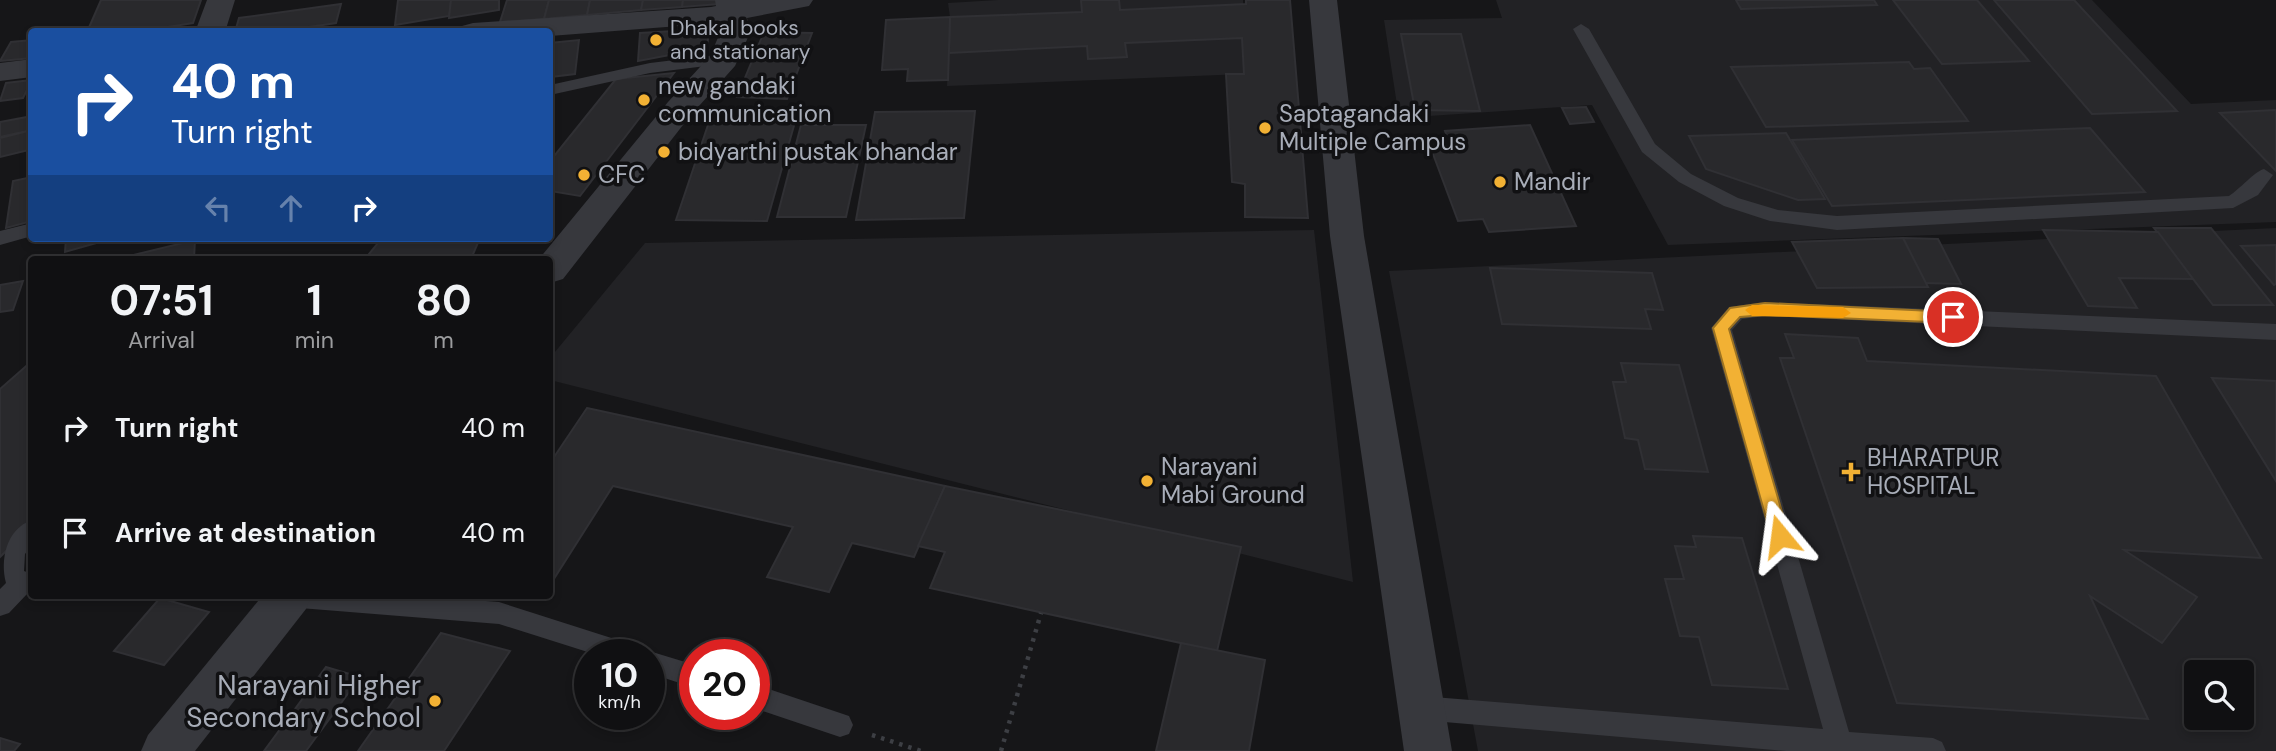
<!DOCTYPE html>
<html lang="en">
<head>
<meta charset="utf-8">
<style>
  :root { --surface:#101012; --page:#1e1e20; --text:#f1f3f6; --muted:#9c9d9f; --line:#303032 }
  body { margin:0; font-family:"DM Sans",sans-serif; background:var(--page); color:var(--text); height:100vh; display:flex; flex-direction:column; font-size:26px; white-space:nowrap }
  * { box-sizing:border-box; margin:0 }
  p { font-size:23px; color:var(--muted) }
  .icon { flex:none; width:38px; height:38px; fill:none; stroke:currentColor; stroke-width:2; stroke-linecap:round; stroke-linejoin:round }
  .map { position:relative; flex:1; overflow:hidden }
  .panel { position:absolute; left:28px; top:256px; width:525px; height:343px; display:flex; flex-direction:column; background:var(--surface); border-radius:7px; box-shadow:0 4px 10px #0003,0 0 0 2px var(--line) }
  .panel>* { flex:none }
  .hud { position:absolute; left:28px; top:28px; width:525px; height:214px; border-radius:7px; box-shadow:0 4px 10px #0003,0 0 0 2px var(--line); background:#1a4fa0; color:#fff; overflow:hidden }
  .fabs { position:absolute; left:2184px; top:660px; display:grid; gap:14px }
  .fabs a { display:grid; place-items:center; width:70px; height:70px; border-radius:7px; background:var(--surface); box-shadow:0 4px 10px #0003,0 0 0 2px var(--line); font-size:35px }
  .speed { position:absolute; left:574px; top:639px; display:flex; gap:14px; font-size:35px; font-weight:700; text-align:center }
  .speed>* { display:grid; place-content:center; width:91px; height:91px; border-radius:50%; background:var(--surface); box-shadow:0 4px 10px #0003,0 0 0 2px var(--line); line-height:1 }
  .speed small { font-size:18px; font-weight:400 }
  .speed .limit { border:10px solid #d22; background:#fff; color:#111 }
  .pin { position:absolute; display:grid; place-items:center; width:60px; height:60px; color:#fff; margin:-30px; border:4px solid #fff; border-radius:50%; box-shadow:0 2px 7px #0007 }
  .me { position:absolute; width:77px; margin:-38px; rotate:344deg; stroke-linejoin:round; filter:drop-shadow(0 0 5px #0008) }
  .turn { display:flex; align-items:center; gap:24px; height:147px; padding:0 28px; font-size:32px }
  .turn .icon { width:91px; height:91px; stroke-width:2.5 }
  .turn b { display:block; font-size:49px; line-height:60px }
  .lanes { display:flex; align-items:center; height:66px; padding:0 28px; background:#0003; justify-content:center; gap:35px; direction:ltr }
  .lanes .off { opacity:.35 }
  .eta { display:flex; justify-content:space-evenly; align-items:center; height:119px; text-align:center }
  .eta b { font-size:42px; font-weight:700; line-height:49px }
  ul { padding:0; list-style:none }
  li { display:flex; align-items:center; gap:21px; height:105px; padding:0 28px }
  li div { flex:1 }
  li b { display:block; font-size:26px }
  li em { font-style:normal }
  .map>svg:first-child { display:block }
</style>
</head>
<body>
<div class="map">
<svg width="2276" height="751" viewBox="0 0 2276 751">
  <rect width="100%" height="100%" fill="#161618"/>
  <!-- built -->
  <g fill="#222225" fill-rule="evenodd">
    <path d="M998,0H1243L1244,74L947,86L950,17L948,3Z"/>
    <path d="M1496,0H2092L2191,104L2276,100V222L1668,245L1592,105L1399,118L1384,20L1502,18Z"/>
    <path d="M2276,228V751H1478L1389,271ZM2196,672H2242V718H2196Z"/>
    <path d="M1314,230L1353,582L550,380V358L645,243Z"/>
  </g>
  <!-- building -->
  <g fill="#29292c" stroke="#303034" stroke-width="2">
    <path d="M101,0H201L193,23L136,32H87Z"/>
    <path d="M398,0H451L449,16L395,25Z"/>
    <path d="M451,0H499V10L449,18Z"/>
    <path d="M507,0H549L544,19L500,22Z"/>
    <path d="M549,0H590L587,15L544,19Z"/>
    <path d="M590,0H643L641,10L587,15Z"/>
    <path d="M643,0H683L682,7L641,10Z"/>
    <path d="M683,0H720L719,4L682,7Z"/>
    <path d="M1081,0H1119L1120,10L1246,4V0H1290L1308,218L1245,217V184L1232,182L1226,74H1244L1242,38L1125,43L1127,57L1088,59L1087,46L949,53L950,17L1082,12Z"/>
    <path d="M1736,0H1874L1877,5L1741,9Z"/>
    <path d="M1893,0H1977L2029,61L1942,64Z"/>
    <path d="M1994,0H2074L2177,111L2092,114Z"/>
    <path d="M341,4L336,23L275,32H235L239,18Z"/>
    <path d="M950,17L948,80L907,81L908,69L882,70L886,20Z"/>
    <path d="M709,29L707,48L638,61L640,33Z"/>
    <path d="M764,32L812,33L787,99L737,97Z"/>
    <path d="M1401,34H1461L1480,111L1415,110Z"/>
    <path d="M32,40V58L0,61L11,42Z"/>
    <path d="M579,40L575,74L550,77V43Z"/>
    <path d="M1909,62L1914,69L1930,68L1968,121L1766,127L1731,67Z"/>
    <path d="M674,73L580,196L550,191V161L616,79Z"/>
    <path d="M32,80L23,98L0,101L6,83Z"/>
    <path d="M1586,107L1594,122L1570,124L1562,108Z"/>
    <path d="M2275,110L2276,111V171L2220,113Z"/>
    <path d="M975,111L964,218L856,220L875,112Z"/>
    <path d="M32,116V130L0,137V122Z"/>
    <path d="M709,122H795L767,221L676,220Z"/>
    <path d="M801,125H866L846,217H777Z"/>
    <path d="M1530,125L1576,226L1489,232L1483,219L1458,221L1430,146L1450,145L1445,131Z"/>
    <path d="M2090,128L2145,192L1832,206L1792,140Z"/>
    <path d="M32,130L29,150L0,157V138Z"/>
    <path d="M1786,133L1825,199L1798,200L1706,169L1689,136Z"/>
    <path d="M32,177V221L6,228L13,181Z"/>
    <path d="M2154,228H2211L2273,305H2213Z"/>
    <path d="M2043,230L2158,232L2193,279L2119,278L2137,308L2088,306Z"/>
    <path d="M66,238H114L65,252Z"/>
    <path d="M382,238H480L471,259H365Z"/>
    <path d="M1903,238L1938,239L1961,284L1925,283Z"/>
    <path d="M1903,238L1928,287L1817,288L1792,242Z"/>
    <path d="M195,240L194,259H117Z"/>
    <path d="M2276,245V284L2274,285L2241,246Z"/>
    <path d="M1490,268L1652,273L1663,310L1645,309L1651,329L1502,324Z"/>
    <path d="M23,281L13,310L0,312V285Z"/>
    <path d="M1785,334L1858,338L1867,361L2156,376L2261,558L2124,550L2197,597L2162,643L2090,596L2148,719L1897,703L1780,358H1794Z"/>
    <path d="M32,361V526L0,557V389Z"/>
    <path d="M1621,363L1679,365L1708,472L1645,469L1638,440L1625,438L1613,382H1626Z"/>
    <path d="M2212,378L2276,381V481Z"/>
    <path d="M587,408L945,486L914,557L852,543L829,592L767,577L793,527L613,486L550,585V463Z"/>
    <path d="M945,486L1241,547L1217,651L930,588L945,552L918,546Z"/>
    <path d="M1693,536L1742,538L1788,689L1712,685L1699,637L1680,636L1665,579H1684L1675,546L1696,547Z"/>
    <path d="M160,598L209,612L164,665L114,651Z"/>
    <path d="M441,633L510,651L444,751H358Z"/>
    <path d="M1181,643L1265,660L1249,751H1156Z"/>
    <path d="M326,667L360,677L306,751H264Z"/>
    <path d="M0,738L20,744L14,751H0Z"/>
  </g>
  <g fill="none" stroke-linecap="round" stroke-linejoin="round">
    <!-- path -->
    <g stroke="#3d3f44" stroke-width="4.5" stroke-dasharray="3.5 6" stroke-linecap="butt">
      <path d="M872,735L921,751"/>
      <path d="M1001,751L1041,613"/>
    </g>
    <!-- service -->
    <g fill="#37383d" fill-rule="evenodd">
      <path d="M1581,24L1589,29L1655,144L1691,174L1738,198L1778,210L1837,216L2229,196C2240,189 2255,171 2264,169L2273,175L2258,195L2233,208L1837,230L1770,221L1724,206L1679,182L1642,152L1573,29Z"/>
      <path d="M724,54L732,59L730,63L650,73L550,95V85L650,63Z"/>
      <path d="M32,223V236L0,245V231Z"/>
      <path d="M1765,302L2276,324V340L1765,316L1742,319L1732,330L1849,732L1933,738L1942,742L1946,751H1786L1421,720L1412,716L1408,708L1412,700L1421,696L1823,729L1711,328L1729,307Z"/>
      <path d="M32,520V545L25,554L24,571L32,574L33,595L27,594L9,613L0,616V589L6,583C0,560 6,529 32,520Z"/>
      <path d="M263,595H408L499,602L627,643L636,646L639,654H594L499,624L275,606L266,602Z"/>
      <path d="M649,651L695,665V688L649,673V654H640Z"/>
      <path d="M754,684L849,716L853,725L849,734L840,737L754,708Z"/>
    </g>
    <!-- minor -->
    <g fill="#37383d" fill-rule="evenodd">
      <path d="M207,0H235L225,32H195Z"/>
      <path d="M715,0H813L809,6L747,18L750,33L735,66L690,116L563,279L550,283V259H539L668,102L710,56L720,33L718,23L550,36V32H458L462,26L473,23L711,7L716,6Z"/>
      <path d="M1309,0H1337L1364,236L1452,751H1404L1330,236Z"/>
      <path d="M32,59V77L0,81V63Z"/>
      <path d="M263,595H312L306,609L195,751H141L148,735Z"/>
    </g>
  </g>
  <!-- route -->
  <path fill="#f2b134" stroke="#9d7322" stroke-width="2" d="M1765,303L1953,312L1961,317L1953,323L1765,315L1740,317L1729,329L1789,536L1787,541L1780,543L1774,541L1771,536L1713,328L1730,308Z"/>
  <!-- slow -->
  <path fill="#f59e0b" d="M1752,305L1843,307L1851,313L1843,318L1752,316L1745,310Z"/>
  <!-- markers -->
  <g fill="#f2b134" stroke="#111113" stroke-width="2.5">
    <circle cx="656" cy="40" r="7"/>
    <circle cx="644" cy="100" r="7"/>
    <circle cx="1265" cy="128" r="7"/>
    <circle cx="664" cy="152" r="7"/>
    <circle cx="584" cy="175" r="7"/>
    <circle cx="1500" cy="182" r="7"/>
    <path d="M1847.5 461.5h7v7h7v7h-7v7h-7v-7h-7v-7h7z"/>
    <circle cx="1147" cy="481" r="7"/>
    <circle cx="435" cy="701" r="7"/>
  </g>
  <g text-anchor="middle" stroke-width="7" stroke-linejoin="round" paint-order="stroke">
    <!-- far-poi labels -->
    <g font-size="21" fill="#a8adb8" stroke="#111113" text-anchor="start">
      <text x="670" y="35">Dhakal books<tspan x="670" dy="24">and stationary</tspan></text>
    </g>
    <!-- poi labels -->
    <g font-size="24" fill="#a8adb8" stroke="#111113" text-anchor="start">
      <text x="658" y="94">new gandaki<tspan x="658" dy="28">communication</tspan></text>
      <text x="1279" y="122">Saptagandaki<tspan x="1279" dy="28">Multiple Campus</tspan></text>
      <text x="678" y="160">bidyarthi pustak bhandar</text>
      <text x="598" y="183">CFC</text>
      <text x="1514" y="190">Mandir</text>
      <text x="1867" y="466">BHARATPUR<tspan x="1867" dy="28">HOSPITAL</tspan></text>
      <text x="1161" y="475">Narayani<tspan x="1161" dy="28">Mabi Ground</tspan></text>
    </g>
    <!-- near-poi labels -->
    <g font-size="28" fill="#a8adb8" stroke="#111113" text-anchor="end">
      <text x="421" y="695">Narayani Higher<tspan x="421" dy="32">Secondary School</tspan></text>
    </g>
  </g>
</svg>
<div class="fabs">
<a><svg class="icon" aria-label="search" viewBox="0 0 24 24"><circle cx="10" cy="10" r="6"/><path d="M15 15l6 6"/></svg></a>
</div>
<div class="speed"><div>10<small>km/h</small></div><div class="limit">20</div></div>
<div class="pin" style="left:1953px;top:317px;background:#d93025"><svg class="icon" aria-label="arrive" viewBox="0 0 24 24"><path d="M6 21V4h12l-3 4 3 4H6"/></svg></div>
<svg class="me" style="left:1780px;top:536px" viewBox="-20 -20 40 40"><path d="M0-17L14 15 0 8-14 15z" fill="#f2b134" stroke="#fff" stroke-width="4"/></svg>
<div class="hud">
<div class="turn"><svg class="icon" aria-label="right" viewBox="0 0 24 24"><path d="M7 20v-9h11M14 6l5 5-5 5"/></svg><div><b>40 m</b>Turn right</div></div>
<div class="lanes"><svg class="icon off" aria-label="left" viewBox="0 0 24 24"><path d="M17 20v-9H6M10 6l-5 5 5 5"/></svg><svg class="icon off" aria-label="ahead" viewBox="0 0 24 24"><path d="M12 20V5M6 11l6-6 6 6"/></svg><svg class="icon" aria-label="right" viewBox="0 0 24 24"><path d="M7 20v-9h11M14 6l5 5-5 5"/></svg></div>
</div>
<section class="panel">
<div class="eta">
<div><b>07:51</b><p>Arrival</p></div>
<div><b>1</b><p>min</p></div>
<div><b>80</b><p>m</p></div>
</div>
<ul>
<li><svg class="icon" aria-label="right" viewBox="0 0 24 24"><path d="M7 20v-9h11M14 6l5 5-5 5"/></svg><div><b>Turn right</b></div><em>40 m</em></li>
<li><svg class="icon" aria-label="arrive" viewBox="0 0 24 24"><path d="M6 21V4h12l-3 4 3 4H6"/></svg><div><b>Arrive at destination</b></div><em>40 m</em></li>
</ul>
</section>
</div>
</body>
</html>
